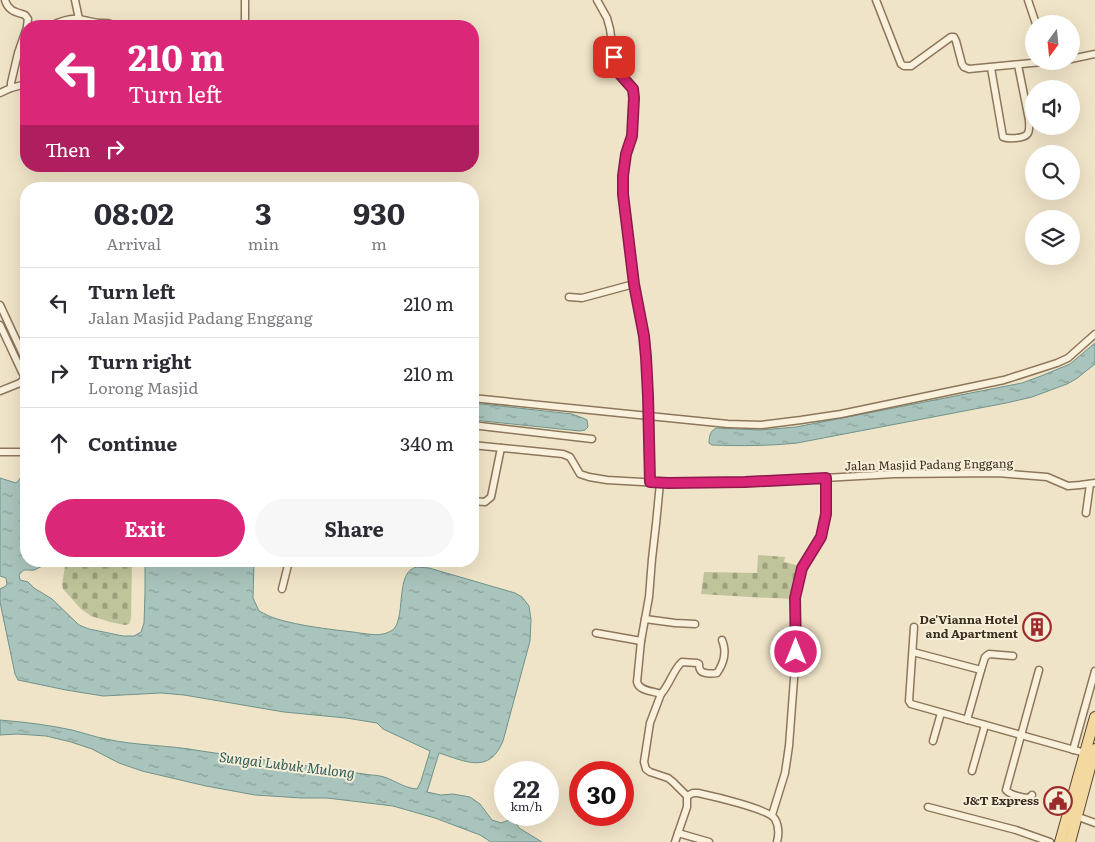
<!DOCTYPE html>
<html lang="en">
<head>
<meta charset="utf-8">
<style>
  :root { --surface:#fff; --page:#f7f7f7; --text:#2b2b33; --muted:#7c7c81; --line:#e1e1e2; --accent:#db2777 }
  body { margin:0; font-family:Literata,serif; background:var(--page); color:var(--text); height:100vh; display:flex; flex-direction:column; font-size:19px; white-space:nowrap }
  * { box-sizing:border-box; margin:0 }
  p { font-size:16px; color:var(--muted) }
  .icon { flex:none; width:28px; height:28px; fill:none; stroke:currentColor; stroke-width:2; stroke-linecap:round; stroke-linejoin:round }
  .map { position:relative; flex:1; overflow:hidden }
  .drawer { position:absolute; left:20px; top:182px; width:459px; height:385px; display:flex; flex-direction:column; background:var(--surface); border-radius:20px; box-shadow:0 5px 20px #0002 }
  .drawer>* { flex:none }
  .guide { position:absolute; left:20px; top:20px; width:459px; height:152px; border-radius:20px; box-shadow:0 5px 20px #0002; background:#db2777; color:#fff; overflow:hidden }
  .needle { width:32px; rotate:195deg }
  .fabs { position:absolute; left:1025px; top:15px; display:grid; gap:10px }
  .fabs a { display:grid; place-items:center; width:55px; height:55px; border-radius:50%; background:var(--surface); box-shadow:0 5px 20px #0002; font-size:25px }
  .speed { position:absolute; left:494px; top:761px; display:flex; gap:10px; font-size:25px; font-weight:700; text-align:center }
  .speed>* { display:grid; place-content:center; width:65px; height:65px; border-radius:50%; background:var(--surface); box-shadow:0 5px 20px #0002; line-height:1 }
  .speed small { font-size:12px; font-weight:400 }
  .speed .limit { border:8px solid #d22; background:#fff; color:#111 }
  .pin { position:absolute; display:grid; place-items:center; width:42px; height:42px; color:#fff; margin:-21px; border-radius:10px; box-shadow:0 2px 8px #0006 }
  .me { position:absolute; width:55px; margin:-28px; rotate:0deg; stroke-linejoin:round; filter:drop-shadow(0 0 4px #0008) }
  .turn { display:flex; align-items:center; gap:18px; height:105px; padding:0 25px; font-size:22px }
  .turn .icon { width:65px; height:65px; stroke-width:2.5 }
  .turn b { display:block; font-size:35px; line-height:42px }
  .then { display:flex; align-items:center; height:48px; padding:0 25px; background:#0003; gap:10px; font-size:19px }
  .eta { display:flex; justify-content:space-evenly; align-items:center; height:85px; text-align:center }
  .eta b { font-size:30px; font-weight:700; line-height:35px }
  .primary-button { display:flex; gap:10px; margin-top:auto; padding:10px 25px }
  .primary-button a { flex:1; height:58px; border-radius:30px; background:var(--accent); color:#fff; font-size:20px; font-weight:700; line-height:58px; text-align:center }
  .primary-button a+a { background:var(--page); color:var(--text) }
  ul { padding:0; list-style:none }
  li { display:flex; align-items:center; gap:15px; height:70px; padding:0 25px; border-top:1px solid var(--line) }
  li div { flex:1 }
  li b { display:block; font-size:19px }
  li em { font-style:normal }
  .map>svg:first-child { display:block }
</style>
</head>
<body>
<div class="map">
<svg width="1095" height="842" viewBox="0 0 1095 842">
  <defs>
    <pattern id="cemetery-stones" width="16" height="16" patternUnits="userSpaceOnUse" patternTransform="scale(1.25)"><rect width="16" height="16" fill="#bfc49a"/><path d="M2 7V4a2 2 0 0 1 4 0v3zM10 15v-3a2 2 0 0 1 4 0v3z" fill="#9ca07d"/></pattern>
    <pattern id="water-ripples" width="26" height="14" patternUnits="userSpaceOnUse" patternTransform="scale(1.25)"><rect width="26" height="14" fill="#a9c4bc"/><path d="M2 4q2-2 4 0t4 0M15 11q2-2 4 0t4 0" fill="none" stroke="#8ba098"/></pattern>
  </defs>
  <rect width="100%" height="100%" fill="#f0e4c8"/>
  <!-- cemetery -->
  <g fill="url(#cemetery-stones)">
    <path d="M758,555L785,557L784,562L800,566L793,599L750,597L701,594L704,572L757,573Z"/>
    <path d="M66,561H132L131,618L129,624L125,625L110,622L91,616L81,609L63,589L62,584Z"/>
  </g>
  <!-- water -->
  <g fill="url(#water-ripples)" stroke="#6f938a">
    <path d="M1095,343V364L1076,379L1067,384L1032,397L1006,403L797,443C769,446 741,446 712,445L709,443C709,437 710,430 717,428L760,430L796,427L1022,383L1041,376L1070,364Z"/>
    <path d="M473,403L572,414L583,418L587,420L588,427L585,430L580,431L473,420Z"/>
    <path d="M26,472V561H49C45,565 39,568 34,570C26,571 25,567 19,575L20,580L28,582L34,588L52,599L79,625L89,629L123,636H134L141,632L144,623L145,593V561H254L253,598L259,611C265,614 270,617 277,619C301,626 327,629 353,632C362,633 374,636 383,634C387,633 392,631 394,629C406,614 395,571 417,567C421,567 425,568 429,568L515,593L522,597L529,606L531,620L530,641L503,741C489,775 465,761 439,753L427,792L441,795L453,794L470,797L480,804L492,820L501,823L512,819L515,821L519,828L542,842H491L480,835L435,818L393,806L327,798H302L255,795L206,786L142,771L119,763L92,749L71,742L46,736L18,734L0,735V720C24,722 49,725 72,730C84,733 95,737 106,739C137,746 170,745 201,751L371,775C376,775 380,776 384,777C396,781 404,788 417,789L421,781L430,751L383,729L377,723L346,718L284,712L184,695L161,693L103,696L66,690L18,680L15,674L0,602V589L6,586L7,584L6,578L0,576V478L16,483Z"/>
  </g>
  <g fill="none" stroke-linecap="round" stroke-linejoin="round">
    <defs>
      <g id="minor">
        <path d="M5,0C8,11 16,12 25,15L28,19L27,26"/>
        <path d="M75,0L79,19"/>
        <path d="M597,0L607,18L610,29L615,66L617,71L633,89L635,98L632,136L626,154L623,176V193L634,284L644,336L646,357L649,397L650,482"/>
        <path d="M876,0L901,64L904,66H911L951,37H954L956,41L962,64L964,67L969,69L1053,61"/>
        <path d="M1028,0L1036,24"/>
        <path d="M245,19V0"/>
        <path d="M51,26C59,22 69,18 78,19C85,20 92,22 98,23C105,23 109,22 114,26"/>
        <path d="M26,30L18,53L11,83V88L26,84"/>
        <path d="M1071,59L1095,54"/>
        <path d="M991,68L1003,137C1008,139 1010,138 1016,138C1029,137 1030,133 1029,120L1018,65"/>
        <path d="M0,93L11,88"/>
        <path d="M569,297L582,298L634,284"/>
        <path d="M0,305L26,361"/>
        <path d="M0,325L22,372L26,379"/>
        <path d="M0,391L20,383L25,378"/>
        <path d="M472,398L728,424L761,425L801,420L841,414L1004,380L1057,363L1068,358L1095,334"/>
        <path d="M472,425L592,439"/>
        <path d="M472,445L563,454L570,457L580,474L589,477L607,480L660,483H699L771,481L895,474L998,473L1047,477L1068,486L1080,485L1095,483"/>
        <path d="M0,452H26"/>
        <path d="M660,483L656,524L652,559L649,597L641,641L637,682C639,691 653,691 661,694L650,723L644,762L646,769L650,772L668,778L673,782L687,796V807L675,842"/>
        <path d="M472,501L485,502L491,497L501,448"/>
        <path d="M1086,513L1090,484"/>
        <path d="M282,589L289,561"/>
        <path d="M645,619L675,623L695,624"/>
        <path d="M914,627L909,701L911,704L1085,753"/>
        <path d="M596,633L641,641"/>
        <path d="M913,652L981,670L985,657L989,654L1013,656"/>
        <path d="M661,694C670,684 673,670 682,662L697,663L699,664C699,666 699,669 701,671C704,674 713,674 717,673C724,663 727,652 722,640"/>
        <path d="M967,720L981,670"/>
        <path d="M933,741L941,713"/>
        <path d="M1073,750L1095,671"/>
        <path d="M972,771L985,725"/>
        <path d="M1032,795L1029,798C1023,798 1010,795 1006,790L1039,670"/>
        <path d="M687,796L693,793H698C712,796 769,809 775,819C779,826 779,834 777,842"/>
        <path d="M928,807L1016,830L1050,842"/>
        <path d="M772,815L785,773L789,746L796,652L795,598L801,568L821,537L826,514V478"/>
        <path d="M1076,816L1095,823"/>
        <path d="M678,833L709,842"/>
      </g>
      <g id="primary">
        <path d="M1060,842L1095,717"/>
        <path d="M1070,842L1095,749"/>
      </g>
    </defs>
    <!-- minor casing -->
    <use href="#minor" stroke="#8d765c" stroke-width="9"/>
    <!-- primary casing -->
    <use href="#primary" stroke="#5b4430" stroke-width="12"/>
    <!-- minor -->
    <use href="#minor" stroke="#faf1dc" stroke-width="6"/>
    <!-- primary -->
    <use href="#primary" stroke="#f3d9a0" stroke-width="10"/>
  </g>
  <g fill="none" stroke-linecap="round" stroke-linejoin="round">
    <defs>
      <path id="route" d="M614,57L617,71L633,89L634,98L632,136L626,154L623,176V194L634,284L644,336L646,357L648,396L650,482L668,483L745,482L826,478V514L821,537L802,568L795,598L796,652"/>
    </defs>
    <!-- route casing -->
    <use href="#route" stroke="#8e194d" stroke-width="12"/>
    <!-- route -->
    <use href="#route" stroke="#db2777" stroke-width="9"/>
  </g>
  <!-- icons -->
  <defs>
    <symbol id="building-ring" viewBox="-11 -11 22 22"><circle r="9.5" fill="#f7eed8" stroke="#9e2a2b" stroke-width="1.5"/><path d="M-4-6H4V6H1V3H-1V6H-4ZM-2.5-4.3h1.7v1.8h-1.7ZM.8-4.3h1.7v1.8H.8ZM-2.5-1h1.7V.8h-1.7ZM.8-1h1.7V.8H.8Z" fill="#9e2a2b"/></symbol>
    <symbol id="civic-ring" viewBox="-11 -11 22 22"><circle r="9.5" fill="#f7eed8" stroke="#9e2a2b" stroke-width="1.5"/><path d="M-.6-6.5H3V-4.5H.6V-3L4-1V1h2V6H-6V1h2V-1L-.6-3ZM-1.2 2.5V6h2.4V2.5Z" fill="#9e2a2b"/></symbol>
  </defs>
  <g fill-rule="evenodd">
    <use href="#building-ring" x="1021" y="611" width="32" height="32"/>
    <use href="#civic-ring" x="1042" y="785" width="32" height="32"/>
  </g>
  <g text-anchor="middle" stroke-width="4" stroke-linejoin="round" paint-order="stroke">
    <!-- street labels -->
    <g font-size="12" fill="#3d2e20" stroke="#f7eed8">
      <text transform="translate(929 465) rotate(-1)" y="4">Jalan Masjid Padang Enggang</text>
    </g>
    <!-- poi labels -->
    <g font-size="12" font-weight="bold" fill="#3d2e20" stroke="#f7eed8" text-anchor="end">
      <text x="1018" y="624">De'Vianna Hotel<tspan x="1018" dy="14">and Apartment</tspan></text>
      <text x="1039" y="805">J&amp;T Express</text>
    </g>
    <!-- water labels -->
    <g font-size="14" font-style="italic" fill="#2f5d5a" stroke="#f7eed8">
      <text transform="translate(287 765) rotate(7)" y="5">Sungai Lubuk Mulong</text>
    </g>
  </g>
</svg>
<div class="fabs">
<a><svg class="needle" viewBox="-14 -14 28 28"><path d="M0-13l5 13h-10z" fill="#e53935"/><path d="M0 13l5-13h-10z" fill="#7c7c81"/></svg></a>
<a><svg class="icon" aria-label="sound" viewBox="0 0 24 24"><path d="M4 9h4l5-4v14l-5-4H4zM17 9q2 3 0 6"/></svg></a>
<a><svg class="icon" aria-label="search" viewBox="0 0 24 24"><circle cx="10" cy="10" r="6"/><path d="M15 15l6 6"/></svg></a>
<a><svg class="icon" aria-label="layers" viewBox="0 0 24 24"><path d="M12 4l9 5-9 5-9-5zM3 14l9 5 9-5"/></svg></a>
</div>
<div class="speed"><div>22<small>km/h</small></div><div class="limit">30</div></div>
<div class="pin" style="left:614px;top:57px;background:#d93025"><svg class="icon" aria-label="arrive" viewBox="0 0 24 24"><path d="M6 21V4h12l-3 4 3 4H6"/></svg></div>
<svg class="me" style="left:796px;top:652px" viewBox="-20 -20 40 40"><circle r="17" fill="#db2777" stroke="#fff" stroke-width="3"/><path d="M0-11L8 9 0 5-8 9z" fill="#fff"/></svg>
<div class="guide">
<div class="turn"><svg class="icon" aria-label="left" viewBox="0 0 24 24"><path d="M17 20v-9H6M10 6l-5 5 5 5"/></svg><div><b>210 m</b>Turn left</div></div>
<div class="then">Then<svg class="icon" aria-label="right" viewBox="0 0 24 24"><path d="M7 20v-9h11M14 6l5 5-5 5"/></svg></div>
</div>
<section class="drawer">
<div class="eta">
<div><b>08:02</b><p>Arrival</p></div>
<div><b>3</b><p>min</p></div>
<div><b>930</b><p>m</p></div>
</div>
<ul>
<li><svg class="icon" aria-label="left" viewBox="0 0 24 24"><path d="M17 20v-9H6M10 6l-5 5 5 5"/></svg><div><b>Turn left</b><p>Jalan Masjid Padang Enggang</p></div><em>210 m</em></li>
<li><svg class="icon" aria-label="right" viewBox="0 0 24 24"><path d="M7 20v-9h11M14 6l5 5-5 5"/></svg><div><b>Turn right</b><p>Lorong Masjid</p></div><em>210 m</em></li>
<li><svg class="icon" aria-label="ahead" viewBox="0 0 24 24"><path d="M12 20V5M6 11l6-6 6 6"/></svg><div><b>Continue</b></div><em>340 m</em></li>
</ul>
<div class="primary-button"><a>Exit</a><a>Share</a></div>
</section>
</div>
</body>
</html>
